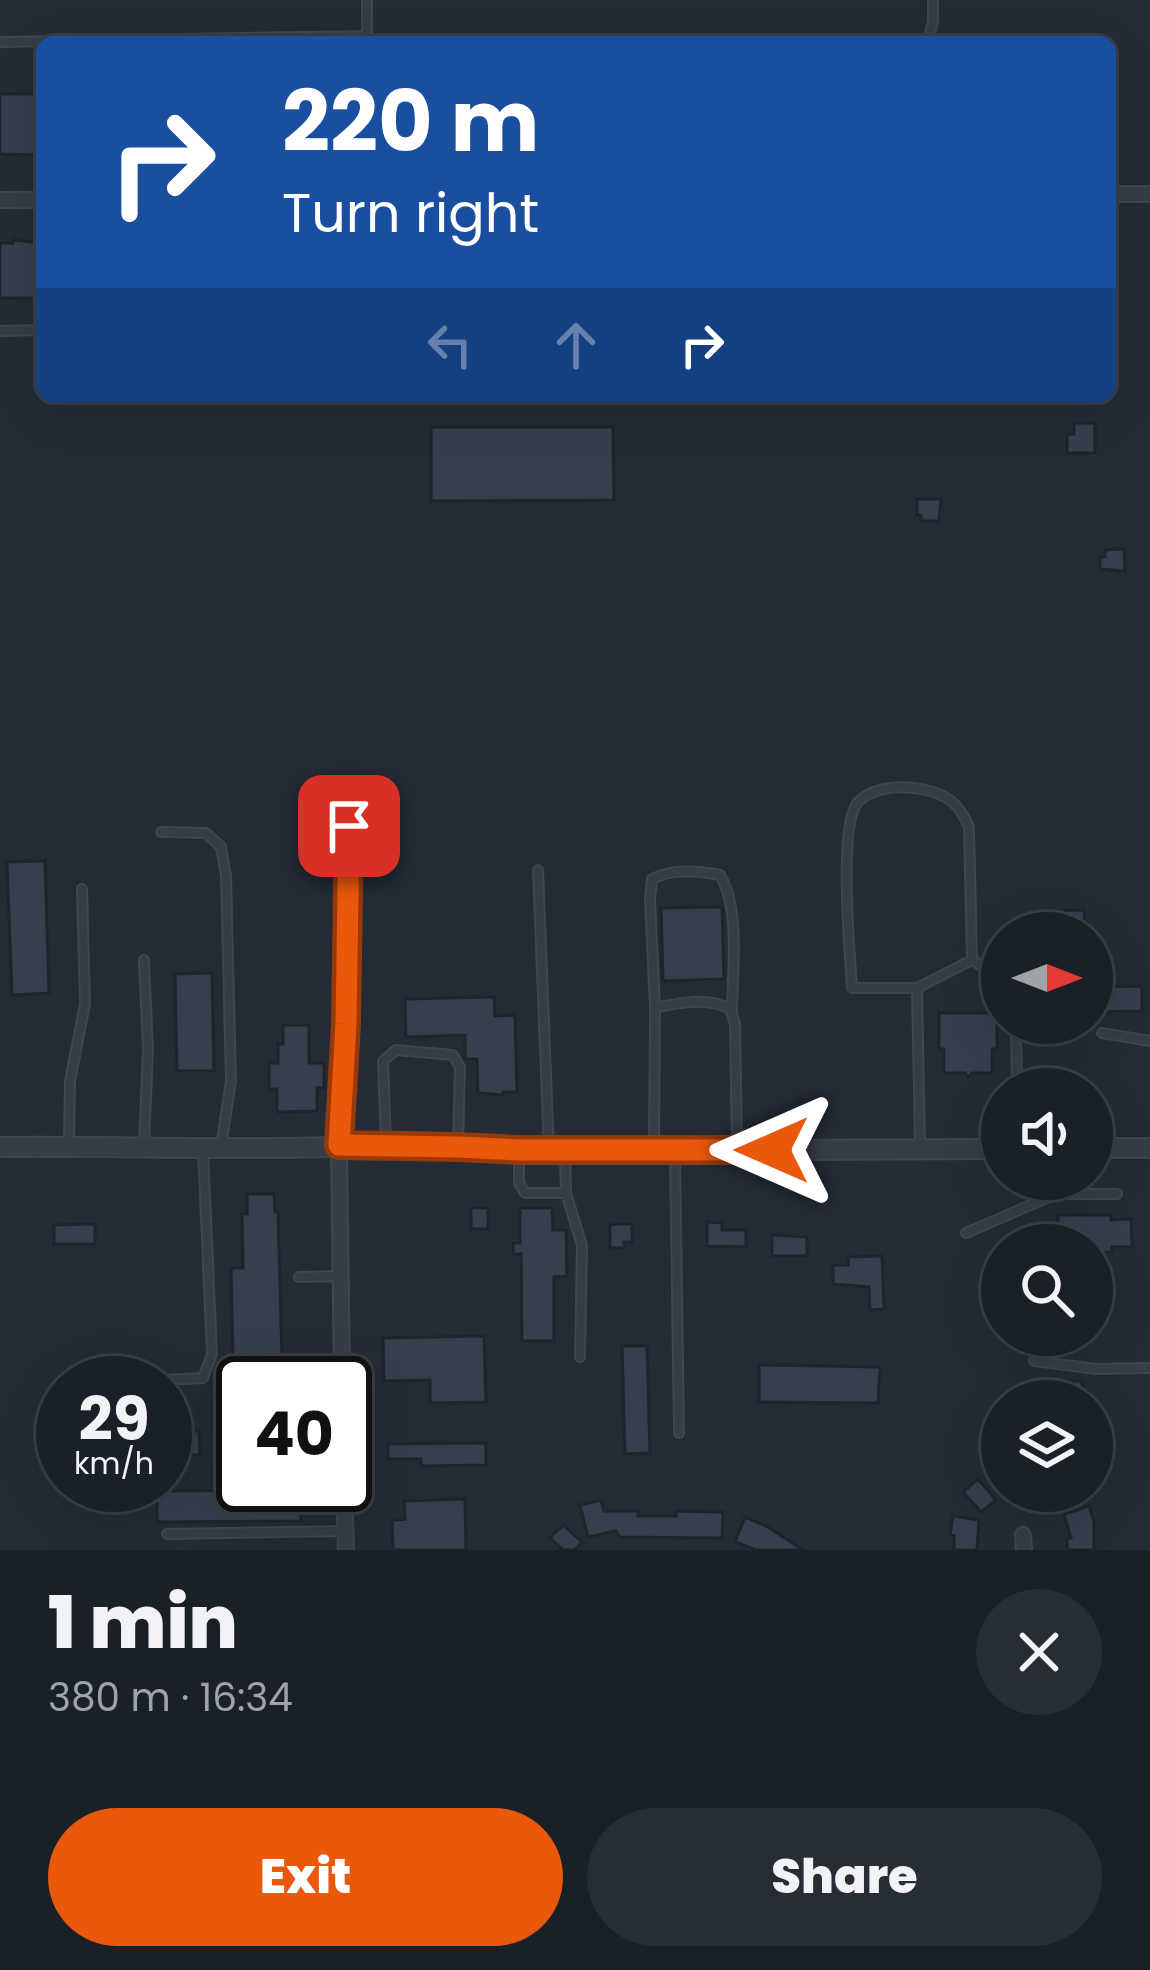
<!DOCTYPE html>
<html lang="en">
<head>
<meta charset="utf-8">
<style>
  :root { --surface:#1a2028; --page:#272d34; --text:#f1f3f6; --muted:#9fa3a8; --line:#383e45; --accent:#ea580c }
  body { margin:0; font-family:Poppins,sans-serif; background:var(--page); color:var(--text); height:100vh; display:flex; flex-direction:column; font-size:45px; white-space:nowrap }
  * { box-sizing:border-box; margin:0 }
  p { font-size:39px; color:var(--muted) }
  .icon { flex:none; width:66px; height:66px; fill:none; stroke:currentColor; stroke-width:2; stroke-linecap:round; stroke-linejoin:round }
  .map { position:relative; height:1550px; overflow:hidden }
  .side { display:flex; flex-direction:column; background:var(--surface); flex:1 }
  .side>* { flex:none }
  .top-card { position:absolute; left:36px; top:36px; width:1080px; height:366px; border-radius:18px; box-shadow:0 12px 48px #0002,0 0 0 3px var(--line); background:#1a4fa0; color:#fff; overflow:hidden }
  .needle { width:78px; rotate:90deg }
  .tools { position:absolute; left:981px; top:912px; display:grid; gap:24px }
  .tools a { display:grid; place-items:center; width:132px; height:132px; border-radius:50%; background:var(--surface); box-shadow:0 12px 48px #0002,0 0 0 3px var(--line); font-size:60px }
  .speed { position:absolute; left:36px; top:1356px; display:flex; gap:24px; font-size:60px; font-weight:700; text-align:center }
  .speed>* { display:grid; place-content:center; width:156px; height:156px; border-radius:50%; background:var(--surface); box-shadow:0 12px 48px #0002,0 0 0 3px var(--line); line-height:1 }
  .speed small { font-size:30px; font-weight:400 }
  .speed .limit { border:6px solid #111; border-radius:18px; background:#fff; color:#111 }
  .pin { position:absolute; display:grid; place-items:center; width:102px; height:102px; color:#fff; margin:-51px; border-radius:24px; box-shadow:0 6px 18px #0006 }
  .me { position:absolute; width:132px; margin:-66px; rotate:270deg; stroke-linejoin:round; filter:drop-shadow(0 0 9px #0008) }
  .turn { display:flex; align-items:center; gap:42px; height:252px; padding:0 48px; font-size:54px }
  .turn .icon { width:156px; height:156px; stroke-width:2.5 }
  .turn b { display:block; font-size:84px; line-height:102px }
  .lanes { display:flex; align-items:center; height:114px; padding:0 48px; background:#0003; justify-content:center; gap:60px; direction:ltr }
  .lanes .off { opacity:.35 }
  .round { display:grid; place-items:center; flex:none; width:126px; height:126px; border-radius:63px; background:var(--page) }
  .headline { display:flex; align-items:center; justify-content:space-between; height:204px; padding:0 48px }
  h1 { font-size:72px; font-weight:800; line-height:90px }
  .primary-button { display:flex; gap:24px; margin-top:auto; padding:24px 48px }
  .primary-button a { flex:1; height:138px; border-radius:72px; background:var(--accent); color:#fff; font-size:48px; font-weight:800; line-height:138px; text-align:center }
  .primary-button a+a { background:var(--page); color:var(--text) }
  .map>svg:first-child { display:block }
</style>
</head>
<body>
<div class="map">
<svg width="1150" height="1550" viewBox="0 0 1150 1550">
  <rect width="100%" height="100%" fill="#232b36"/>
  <!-- building -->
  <g fill="#363f4c" stroke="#1e242d" stroke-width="3">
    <path d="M0,94H42V155L0,154Z"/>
    <path d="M13,240L42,243V298H0V243H13Z"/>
    <path d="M1074,423H1095V453H1067V434H1074Z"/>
    <path d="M431,427H613L614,500L431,501Z"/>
    <path d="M917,499H941L939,521H921V515H917Z"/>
    <path d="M1124,549L1125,571L1100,569V557H1105V550Z"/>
    <path d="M45,861L49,993L12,995L7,862Z"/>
    <path d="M722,907L724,979L663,981L661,908Z"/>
    <path d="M1084,910L1085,933H1053V911Z"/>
    <path d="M212,973L214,1071H177L175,974Z"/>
    <path d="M1142,986V1011L1092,1012V987Z"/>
    <path d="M494,997L495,1016L515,1015L517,1092H503V1095L478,1093L477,1059H465V1035L406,1037L405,999Z"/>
    <path d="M939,1013H997V1049H992V1073H972L968,1077L965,1073H944V1049H939Z"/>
    <path d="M283,1025H309V1063H324V1088H317V1111L277,1112V1089H269V1063H278V1044H283Z"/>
    <path d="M247,1194H274L275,1212H278L282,1358L233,1359L231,1268H243L242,1214H247Z"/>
    <rect x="471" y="1208" width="17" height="21"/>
    <path d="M520,1208H552L553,1230H566L567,1276L554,1277V1341H522L521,1254H513V1243H520Z"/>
    <path d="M1058,1215H1111V1220L1131,1219L1132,1247H1112V1252H1092V1245H1058Z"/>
    <path d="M707,1222L722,1223V1230H746V1247L707,1246Z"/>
    <path d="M95,1224V1244H54V1225Z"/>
    <path d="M618,1224H632V1242H624V1248H610V1225Z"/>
    <path d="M772,1235L807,1237V1256H772Z"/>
    <path d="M882,1256L884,1309L870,1310L869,1287L833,1284V1265H848V1257Z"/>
    <path d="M484,1336L486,1402L430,1403V1380L384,1381L383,1338Z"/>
    <path d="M622,1346H647L650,1453L625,1454Z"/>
    <path d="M759,1365L880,1367L878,1403L759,1402Z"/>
    <rect x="1050" y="1381" width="32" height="17"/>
    <path d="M184,1419V1431H199L200,1455H185V1463H165V1420Z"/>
    <path d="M486,1443V1465L421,1466V1459H388V1444Z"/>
    <path d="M978,1479L996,1500L981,1512L963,1492Z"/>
    <path d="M276,1490V1498H301V1521L157,1522V1491Z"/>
    <path d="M1041,1491H1082L1063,1512Z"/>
    <path d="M465,1499L466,1550H393L392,1520L405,1519L404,1501Z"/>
    <path d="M601,1500L604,1511H638V1516H676V1511L723,1512L722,1538L620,1537L616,1531L588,1537L580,1505Z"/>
    <path d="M1089,1506L1094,1522V1550H1067V1538H1071L1064,1514Z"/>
    <path d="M953,1516L979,1520L977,1550H954V1536L950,1535Z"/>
    <path d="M745,1517L768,1527L803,1550H756L735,1542Z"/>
    <path d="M563,1525L582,1542L575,1550H563L550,1538Z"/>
  </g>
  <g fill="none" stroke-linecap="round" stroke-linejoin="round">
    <defs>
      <g id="service">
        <path d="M367,0V42"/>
        <path d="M933,0V22L928,40H1061L1066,42"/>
        <path d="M0,42L367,36"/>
        <path d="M738,42H928"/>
        <path d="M0,331L42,330"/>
        <path d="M157,396L163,399L360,398L363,396"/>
        <path d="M161,832L206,833L221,847L226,876L231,1081L221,1147"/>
        <path d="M538,870L549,1150"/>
        <path d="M144,960L148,1049L144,1146"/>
        <path d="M917,988L972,960"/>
        <path d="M655,1008L650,900L652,879C674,868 696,871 720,875C741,911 732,972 732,1013"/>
        <path d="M1016,1023L1017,1089"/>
        <path d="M1102,1033L1150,1041"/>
        <path d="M69,1144L70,1081L85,1004L82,889"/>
        <path d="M339,1144L346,1024L349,826"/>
        <path d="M386,1144L383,1061L396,1050L453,1055L460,1067L458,1145"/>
        <path d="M920,1146L917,988H852C850,954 838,824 858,802C872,787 902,785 921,789C947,794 959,803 969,827L972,960L1002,979"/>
        <path d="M654,1147L655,1008C678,1003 710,996 731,1010L735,1024L737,1148"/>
        <path d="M675,1152L679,1433"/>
        <path d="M519,1154V1183L525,1193H566L565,1152"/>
        <path d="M566,1193L582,1245L580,1357"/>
        <path d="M1058,1194H1117"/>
        <path d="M966,1233L1056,1194L1068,1179"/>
        <path d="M299,1277L339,1276"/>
        <path d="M1034,1361L1097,1369L1150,1368"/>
        <path d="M142,1381L203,1378L212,1354L203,1150"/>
        <path d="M167,1534L345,1531"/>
      </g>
      <g id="minor">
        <path d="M1110,194H1150"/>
        <path d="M0,200H42"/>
        <path d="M339,1145L342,1383"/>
        <path d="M344,1485L346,1550"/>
        <path d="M1023,1535L1024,1550"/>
      </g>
      <g id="tertiary">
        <path d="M0,1147C68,1146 136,1148 204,1148C309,1149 413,1143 519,1151L1002,1149"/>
        <path d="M1092,1148H1150"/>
      </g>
    </defs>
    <!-- service casing -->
    <use href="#service" stroke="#404650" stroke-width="12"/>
    <!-- minor casing -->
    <use href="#minor" stroke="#404650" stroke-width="18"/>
    <!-- tertiary casing -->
    <use href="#tertiary" stroke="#404650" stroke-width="22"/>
    <!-- service -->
    <use href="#service" stroke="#373d47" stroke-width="8"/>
    <!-- minor -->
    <use href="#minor" stroke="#373d47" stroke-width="14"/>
    <!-- tertiary -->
    <use href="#tertiary" stroke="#373d47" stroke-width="18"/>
  </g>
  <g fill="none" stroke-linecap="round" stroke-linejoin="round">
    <defs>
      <path id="route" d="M349,826L346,1024L339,1145L458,1147L519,1150H772"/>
    </defs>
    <!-- route casing -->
    <use href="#route" stroke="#983908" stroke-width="30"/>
    <!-- route -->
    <use href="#route" stroke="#ea580c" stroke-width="21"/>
  </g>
</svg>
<div class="tools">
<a><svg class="needle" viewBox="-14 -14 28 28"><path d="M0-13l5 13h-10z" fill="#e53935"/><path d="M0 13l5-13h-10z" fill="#9fa3a8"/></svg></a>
<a><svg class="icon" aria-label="sound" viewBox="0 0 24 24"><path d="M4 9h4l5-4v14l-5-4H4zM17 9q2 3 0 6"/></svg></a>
<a><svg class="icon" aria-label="search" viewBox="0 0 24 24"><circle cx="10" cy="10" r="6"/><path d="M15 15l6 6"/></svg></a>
<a><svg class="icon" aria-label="layers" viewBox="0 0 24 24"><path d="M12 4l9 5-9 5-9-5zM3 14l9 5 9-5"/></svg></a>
</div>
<div class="speed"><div>29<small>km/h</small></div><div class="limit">40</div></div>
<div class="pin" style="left:349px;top:826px;background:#d93025"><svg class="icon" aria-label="arrive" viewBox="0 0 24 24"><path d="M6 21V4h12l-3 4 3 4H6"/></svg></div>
<svg class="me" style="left:772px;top:1150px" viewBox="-20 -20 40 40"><path d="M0-17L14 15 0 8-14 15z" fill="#ea580c" stroke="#fff" stroke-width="4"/></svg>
<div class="top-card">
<div class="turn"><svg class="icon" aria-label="right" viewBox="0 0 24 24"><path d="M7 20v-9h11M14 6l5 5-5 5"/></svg><div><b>220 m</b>Turn right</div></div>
<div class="lanes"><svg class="icon off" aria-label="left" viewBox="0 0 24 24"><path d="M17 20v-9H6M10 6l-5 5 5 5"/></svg><svg class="icon off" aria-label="ahead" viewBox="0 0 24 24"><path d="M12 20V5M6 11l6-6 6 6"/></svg><svg class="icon" aria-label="right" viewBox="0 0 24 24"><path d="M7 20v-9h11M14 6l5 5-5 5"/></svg></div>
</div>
</div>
<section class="side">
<div class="headline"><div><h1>1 min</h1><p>380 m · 16:34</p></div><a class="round"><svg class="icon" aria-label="close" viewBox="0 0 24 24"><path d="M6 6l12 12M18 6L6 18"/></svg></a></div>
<div class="primary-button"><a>Exit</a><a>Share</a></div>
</section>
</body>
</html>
